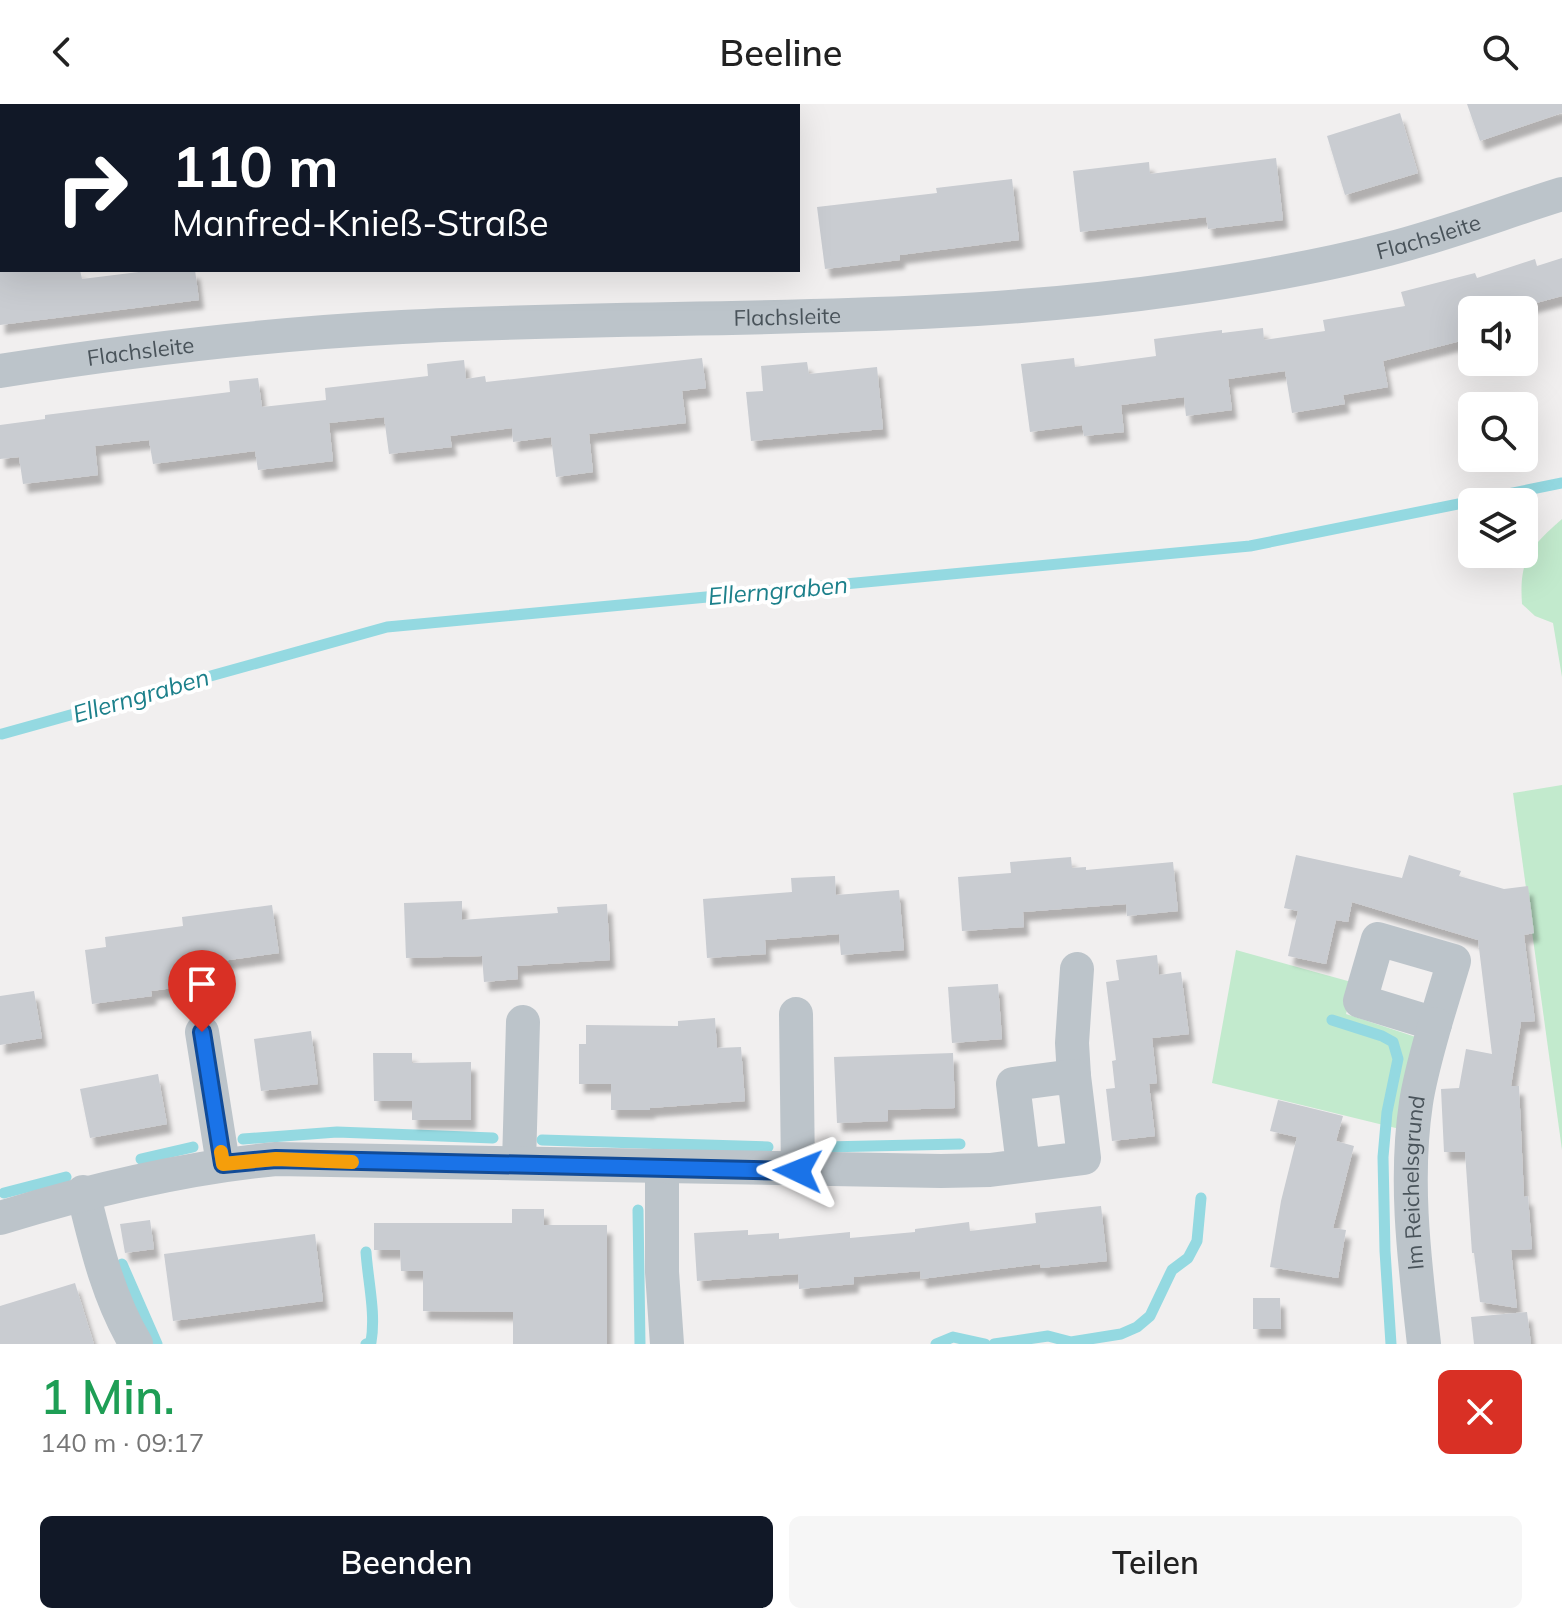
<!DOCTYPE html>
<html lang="de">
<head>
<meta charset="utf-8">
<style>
  :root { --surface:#fff; --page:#f6f6f6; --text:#222; --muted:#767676; --accent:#111827 }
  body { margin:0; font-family:Mulish,sans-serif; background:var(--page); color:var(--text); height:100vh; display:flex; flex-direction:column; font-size:30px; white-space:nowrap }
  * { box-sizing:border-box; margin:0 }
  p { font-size:26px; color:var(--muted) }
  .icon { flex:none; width:44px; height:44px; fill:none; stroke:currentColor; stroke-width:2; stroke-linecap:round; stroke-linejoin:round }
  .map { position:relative; height:1240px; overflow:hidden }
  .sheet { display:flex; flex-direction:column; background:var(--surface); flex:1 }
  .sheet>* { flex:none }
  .hud { position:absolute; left:0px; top:0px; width:800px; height:168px; box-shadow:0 8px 32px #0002; background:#111827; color:#fff; overflow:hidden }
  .tools { position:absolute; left:1458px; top:192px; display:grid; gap:16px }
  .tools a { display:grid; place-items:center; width:80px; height:80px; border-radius:12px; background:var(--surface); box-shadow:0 8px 32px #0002; font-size:40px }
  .pin { position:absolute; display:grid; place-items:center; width:68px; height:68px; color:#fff; margin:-82px -34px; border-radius:50% 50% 50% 0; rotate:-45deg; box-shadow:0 0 8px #0007 }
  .pin .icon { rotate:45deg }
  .me { position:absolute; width:88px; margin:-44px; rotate:272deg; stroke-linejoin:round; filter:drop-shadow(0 0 6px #0008) }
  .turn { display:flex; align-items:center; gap:28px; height:168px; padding:0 40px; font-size:36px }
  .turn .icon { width:104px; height:104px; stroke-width:2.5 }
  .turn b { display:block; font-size:56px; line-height:68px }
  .round { display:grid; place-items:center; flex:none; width:84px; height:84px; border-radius:12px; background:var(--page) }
  .headline { display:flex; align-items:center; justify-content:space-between; height:136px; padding:0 40px }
  h1 { font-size:48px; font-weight:600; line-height:60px; color:#1e9e55 }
  .action { display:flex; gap:16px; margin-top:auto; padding:16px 40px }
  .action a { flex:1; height:92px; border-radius:12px; background:var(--accent); color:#fff; font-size:32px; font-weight:600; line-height:92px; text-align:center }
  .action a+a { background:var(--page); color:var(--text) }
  header { display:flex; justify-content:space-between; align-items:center; height:104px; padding:0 40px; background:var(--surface); font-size:36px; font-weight:600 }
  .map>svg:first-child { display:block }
</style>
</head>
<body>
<header><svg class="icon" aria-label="back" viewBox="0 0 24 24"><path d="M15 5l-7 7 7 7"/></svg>Beeline<svg class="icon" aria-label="search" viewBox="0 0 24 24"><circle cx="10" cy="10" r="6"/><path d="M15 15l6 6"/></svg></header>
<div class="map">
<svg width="1562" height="1240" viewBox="0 0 1562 1240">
  <defs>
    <filter id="shadow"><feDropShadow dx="5" dy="9" stdDeviation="2" flood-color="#0004"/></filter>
  </defs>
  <rect width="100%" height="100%" fill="#f1efef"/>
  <!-- green -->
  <g fill="#c2eacd">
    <path d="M1562,415V573L1553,519L1535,512L1522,500C1519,456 1529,444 1562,415Z"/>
    <path d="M1562,681V1046L1513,689Z"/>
    <path d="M1236,846L1355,879L1346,910L1428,937L1412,1028L1212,979Z"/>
  </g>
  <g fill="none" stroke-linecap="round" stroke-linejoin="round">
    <!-- stream -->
    <g stroke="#94d9e1" stroke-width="11">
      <path d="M2,630L387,523L1250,442L1562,379"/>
      <path d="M1332,916L1382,932L1393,938L1398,955L1387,1008L1383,1053L1385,1147L1391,1240"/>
      <path d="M243,1035L337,1028L493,1034"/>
      <path d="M542,1036L768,1043"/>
      <path d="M825,1043L960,1040"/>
      <path d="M141,1055L193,1043"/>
      <path d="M4,1089L66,1073"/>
      <path d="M638,1106L640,1240"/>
      <path d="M366,1148C368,1178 376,1209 371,1238L366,1240"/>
      <path d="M122,1160L157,1240"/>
      <path d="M936,1240L953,1233L985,1240"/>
      <path d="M994,1240L1048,1232L1071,1238L1121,1230L1137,1223L1150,1212L1172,1166L1188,1154L1197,1137L1201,1094"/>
    </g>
  </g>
  <!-- building -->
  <g fill="#c9ccd1" filter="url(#shadow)">
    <path d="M1467,0H1562V9L1480,37Z"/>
    <path d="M1400,9L1418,69L1345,91L1327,32Z"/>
    <path d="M1276,54L1283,116L1208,125L1206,113L1080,128L1073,67L1149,58L1150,70Z"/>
    <path d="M1012,75L1019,136L900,151V156L825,165L817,103L937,89L936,84Z"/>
    <path d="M1562,154V192L1510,206H1472V234L1383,257L1388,283L1343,291L1345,300L1292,309L1285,267L1228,275L1232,306L1186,312L1184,293L1121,301L1124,328L1084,332L1082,321L1030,328L1021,260L1074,254L1075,263L1156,252L1154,235L1222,226V229L1263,224L1264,236L1325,227L1323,216L1405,202L1401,188L1475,169L1477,174L1535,155L1537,162Z"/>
    <path d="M0,166H80L82,175L155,166H195L199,196L0,221Z"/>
    <path d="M702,254L706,284L682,287L686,319L589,330L593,368L556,373L551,333L513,338L512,324L450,332L452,343L389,350L384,313L329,319L333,357L258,366L255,347L153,360L149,336L95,342L98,371L23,380L19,353L0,355V321L45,315V311L230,288L229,277L258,274L262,303L326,296L325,284L428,272L427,260L464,256L466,275L485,272L486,278Z"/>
    <path d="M807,258L809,270L877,263L883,325L751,337L746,288L763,287L761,262Z"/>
    <path d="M1296,751L1402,774L1409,751L1461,767L1459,772L1504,785L1528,782L1534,829L1524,831L1535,917L1521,918L1511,982H1519L1524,1093L1528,1092L1532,1145L1511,1146L1517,1204L1480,1198L1474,1149H1472L1465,1048H1444L1441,985L1459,984L1466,945L1492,950L1478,836L1352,798L1348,818L1336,816L1326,860L1288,852L1298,807L1284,804Z"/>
    <path d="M1071,753L1072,764L1086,763V766L1173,758L1178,807L1127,812L1126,800L1023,808L1024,823L962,827L958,773L1011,769L1010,758Z"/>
    <path d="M835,772L836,791L899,786L904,846L841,851L839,830L765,836L766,850L707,854L703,795L792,788L791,774Z"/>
    <path d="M462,797V816L558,809L557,803L607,800L610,856L517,862L518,875L484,878L482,852L406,854L404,799Z"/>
    <path d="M272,801L279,849L185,862L188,882L151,887L152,892L92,900L85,846L106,843L105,833L183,822L182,813Z"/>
    <path d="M1157,851L1159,871L1181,868L1189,930L1152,934L1157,979L1149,980L1155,1032L1112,1037L1106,985L1115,984L1112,957L1116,956L1106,878L1119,876L1116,856Z"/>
    <path d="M998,880L1002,935L952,939L948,883Z"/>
    <path d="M34,887L42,934L0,941V892Z"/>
    <path d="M715,914L717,944L741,943L745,997L650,1004V1006H611V980H579V940H586V921L678,922V917Z"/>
    <path d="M311,927L318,980L261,987L254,935Z"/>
    <path d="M373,949H412V959L471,958V1016H412V997H374Z"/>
    <path d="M953,949L955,1004L888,1006V1017L837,1019L834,953Z"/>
    <path d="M158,970L167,1020L90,1034L80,985Z"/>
    <path d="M1278,996L1343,1012L1336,1037L1354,1042L1333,1124L1346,1126L1338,1174L1270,1163L1281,1097L1297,1033L1270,1027Z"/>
    <path d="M1101,1102L1107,1157L1041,1164L1040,1160L921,1175L920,1167L854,1173V1180L799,1185L798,1170L697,1177L694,1129L748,1126V1131L779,1129V1135L850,1128V1134L915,1128V1125L969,1118L970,1127L1036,1119L1035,1109Z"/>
    <path d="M512,1105H544V1121H607V1240H513V1208L423,1207V1167H401L400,1146H374V1119H512Z"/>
    <path d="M150,1116L154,1145L125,1149L120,1120Z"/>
    <path d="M315,1130L323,1197L173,1217L164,1150Z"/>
    <path d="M75,1179L94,1240H0V1202Z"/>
    <path d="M1253,1194H1280L1281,1225H1253Z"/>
    <path d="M1527,1208L1531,1240H1474L1471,1213Z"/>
  </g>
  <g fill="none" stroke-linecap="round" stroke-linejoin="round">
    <!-- minor -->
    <g stroke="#bcc4ca" stroke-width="34">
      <path id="s1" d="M0,267C133,246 267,230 402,223C661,209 921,222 1178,185C1248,175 1319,163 1388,145C1447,130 1504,108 1562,90"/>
      <path d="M1378,835L1454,857L1435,920L1360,897Z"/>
      <path d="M796,910L798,1067"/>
      <path d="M202,928L223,1060"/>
      <path d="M1074,972L1072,939L1077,865"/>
      <path d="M519,1059L523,918"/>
      <path d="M662,1062V1168L667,1240"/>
      <path d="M83,1088C96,1141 108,1193 136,1240"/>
      <path d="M0,1114C91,1086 181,1064 276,1055L941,1067L990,1066L1084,1054L1074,972L1013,980L1023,1061"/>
      <path id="s2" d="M1424,1240C1415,1160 1404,1079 1416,999C1420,972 1428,946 1435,920"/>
    </g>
  </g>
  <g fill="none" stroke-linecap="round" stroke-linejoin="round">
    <defs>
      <path id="route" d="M202,928L223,1060L276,1055L798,1067"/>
    </defs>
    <!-- route casing -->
    <use href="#route" stroke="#114b97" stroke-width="20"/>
    <!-- route -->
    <use href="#route" stroke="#1a73e8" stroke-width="14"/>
    <!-- slow -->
    <path stroke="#f59e0b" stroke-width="14" d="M221,1048L223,1060L276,1055L352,1058"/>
  </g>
  <g text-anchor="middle" stroke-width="8" stroke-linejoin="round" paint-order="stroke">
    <!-- street labels -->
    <g font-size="22" fill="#49535a" stroke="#fff">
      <text dy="8" stroke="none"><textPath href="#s1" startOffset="1438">Flachsleite</textPath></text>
      <text dy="8" stroke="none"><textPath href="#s1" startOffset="790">Flachsleite</textPath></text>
      <text dy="8" stroke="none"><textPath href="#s1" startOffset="142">Flachsleite</textPath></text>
      <text dy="8" stroke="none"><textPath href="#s2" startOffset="162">Im Reichelsgrund</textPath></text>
    </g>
    <!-- water labels -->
    <g font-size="24" font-style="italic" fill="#1c808b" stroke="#fff">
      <text transform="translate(778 487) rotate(-5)" y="8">Ellerngraben</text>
      <text transform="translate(141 592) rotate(-16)" y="8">Ellerngraben</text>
    </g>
  </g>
</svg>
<div class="tools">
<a><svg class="icon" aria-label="sound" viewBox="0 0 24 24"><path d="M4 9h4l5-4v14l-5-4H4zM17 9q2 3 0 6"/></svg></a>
<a><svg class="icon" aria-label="search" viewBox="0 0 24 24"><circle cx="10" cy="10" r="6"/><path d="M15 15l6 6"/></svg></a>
<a><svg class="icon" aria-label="layers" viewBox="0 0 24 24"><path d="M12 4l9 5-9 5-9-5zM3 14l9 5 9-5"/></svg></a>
</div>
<div class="pin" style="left:202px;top:928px;background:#d93025"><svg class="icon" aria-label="arrive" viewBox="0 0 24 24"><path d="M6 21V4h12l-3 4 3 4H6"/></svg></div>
<svg class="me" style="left:798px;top:1067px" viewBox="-20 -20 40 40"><path d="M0-17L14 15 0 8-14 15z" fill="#1a73e8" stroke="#fff" stroke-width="4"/></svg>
<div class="hud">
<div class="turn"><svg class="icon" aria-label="right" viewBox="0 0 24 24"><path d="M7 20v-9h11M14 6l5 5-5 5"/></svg><div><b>110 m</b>Manfred-Knieß-Straße</div></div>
</div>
</div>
<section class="sheet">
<div class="headline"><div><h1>1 Min.</h1><p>140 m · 09:17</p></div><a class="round" style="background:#d93025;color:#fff"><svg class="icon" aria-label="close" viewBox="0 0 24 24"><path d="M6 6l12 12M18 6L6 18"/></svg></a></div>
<div class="action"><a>Beenden</a><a>Teilen</a></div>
</section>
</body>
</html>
